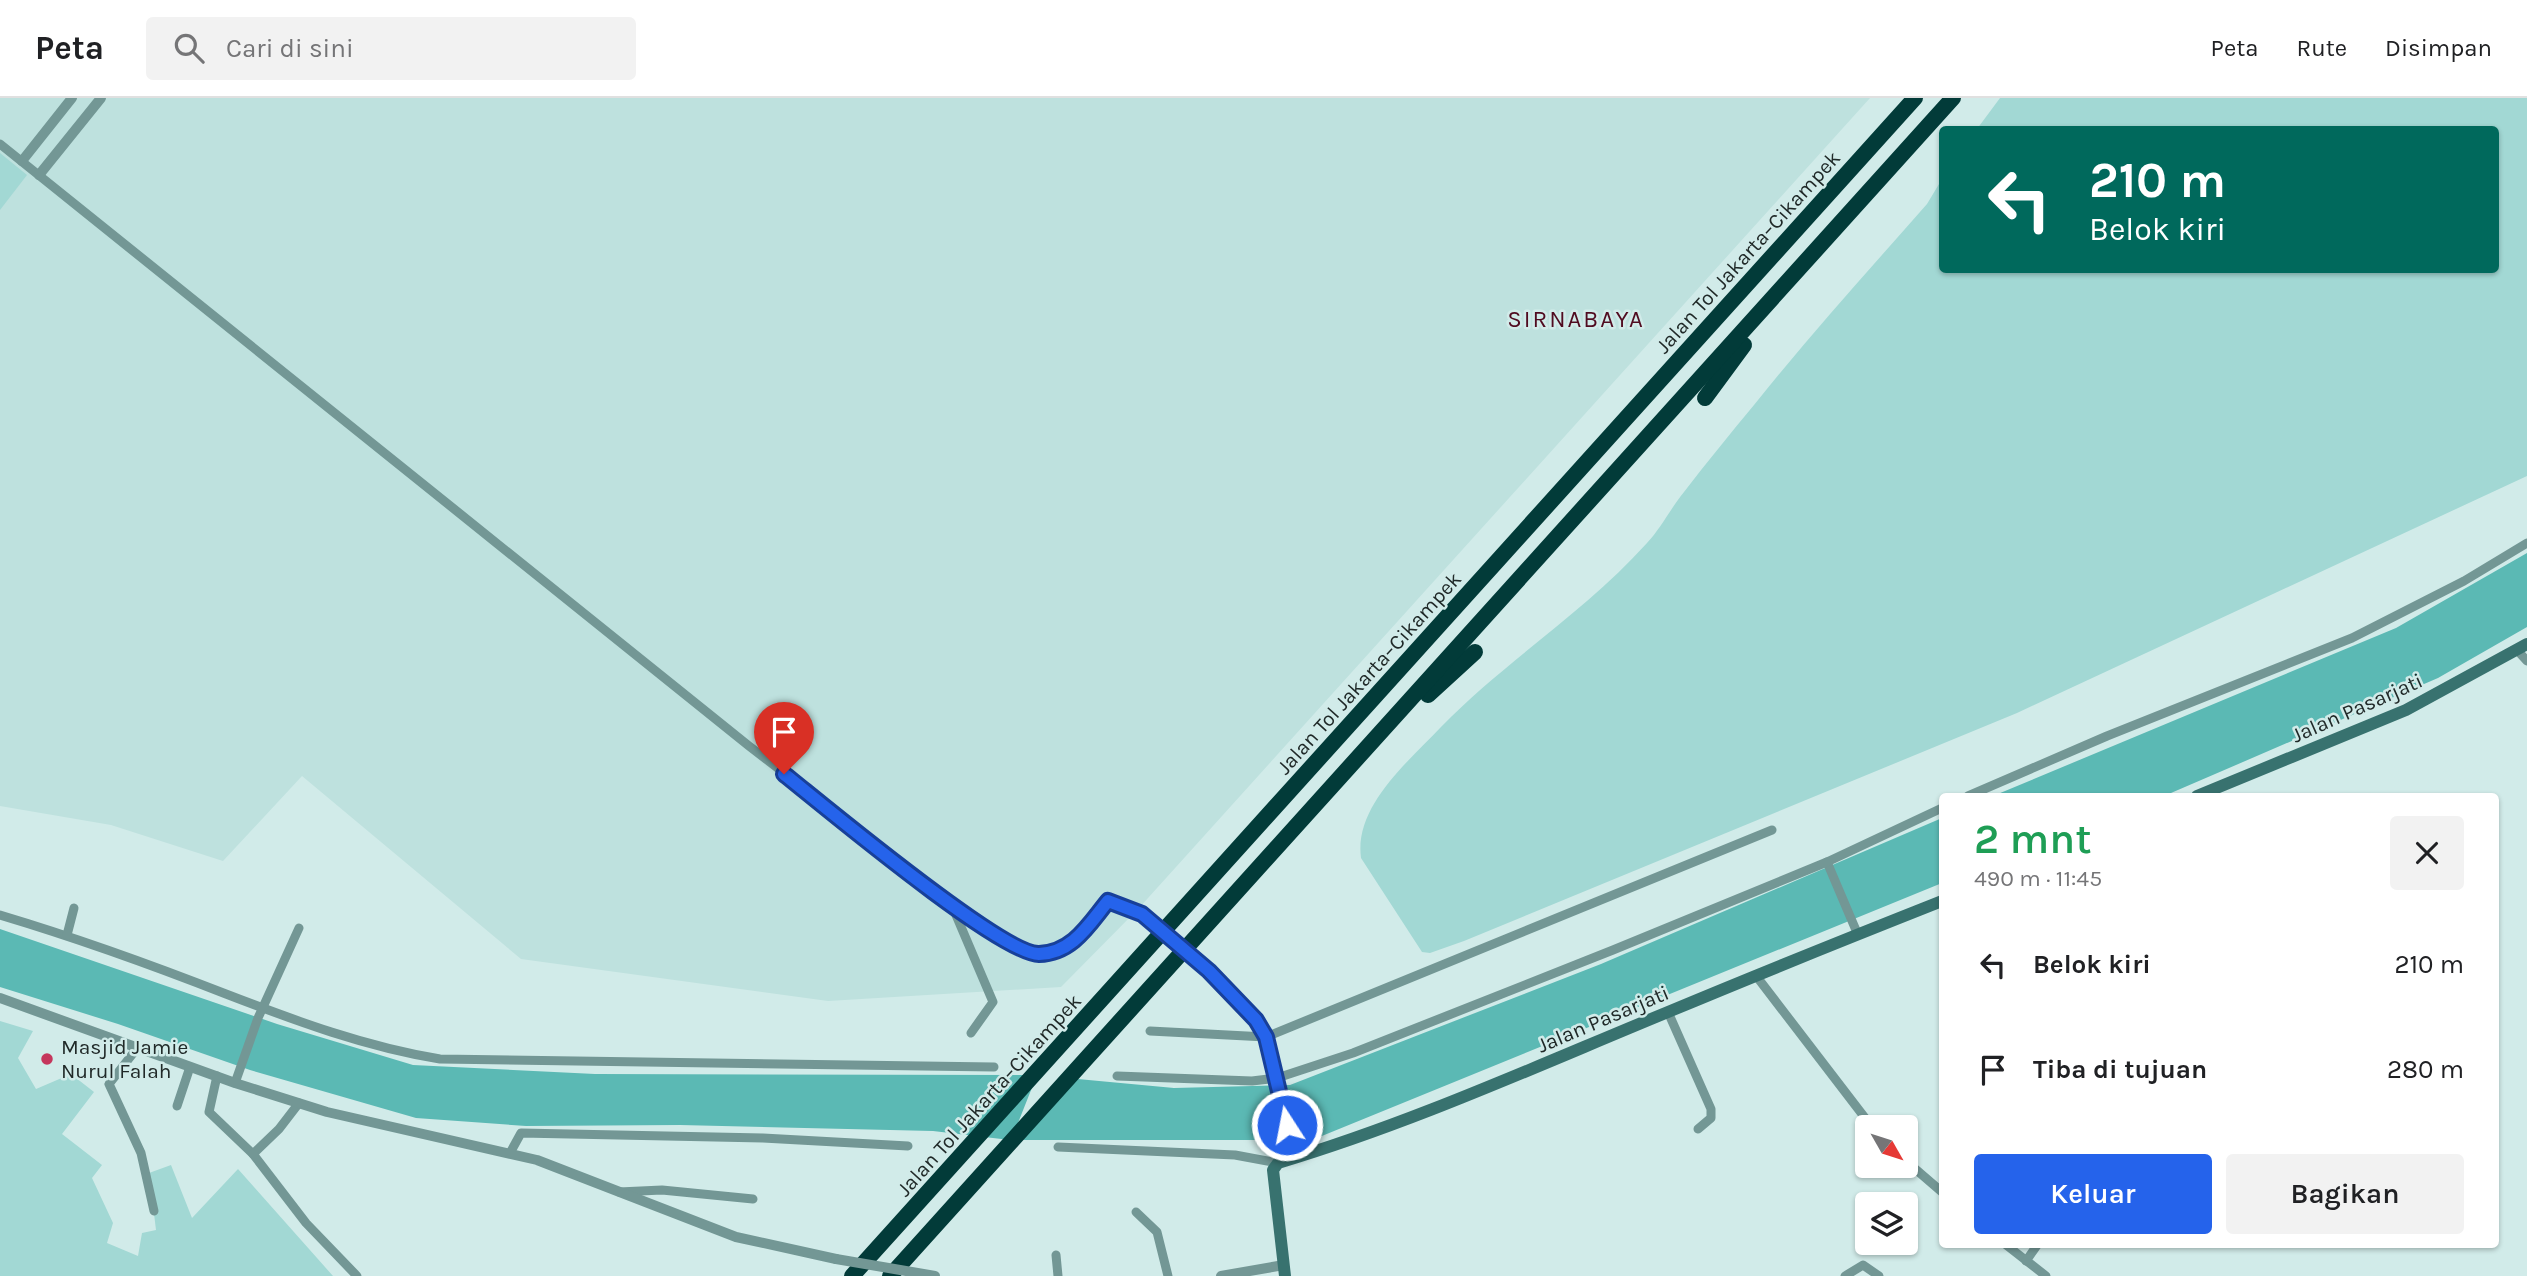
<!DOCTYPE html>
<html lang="id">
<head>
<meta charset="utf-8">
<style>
  :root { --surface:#fff; --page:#f2f2f2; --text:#202124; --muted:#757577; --line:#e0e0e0; --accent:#2563eb }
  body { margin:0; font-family:Karla,sans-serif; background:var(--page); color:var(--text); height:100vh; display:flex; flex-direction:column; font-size:26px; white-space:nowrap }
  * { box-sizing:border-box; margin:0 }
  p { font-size:23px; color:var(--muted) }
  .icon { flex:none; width:38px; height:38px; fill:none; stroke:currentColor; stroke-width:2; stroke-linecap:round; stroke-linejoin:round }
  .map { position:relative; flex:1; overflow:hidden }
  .drawer { position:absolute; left:1939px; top:695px; width:560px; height:455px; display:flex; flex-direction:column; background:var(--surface); border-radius:7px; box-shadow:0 2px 5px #0004 }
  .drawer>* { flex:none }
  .guide { position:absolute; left:1939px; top:28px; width:560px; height:147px; border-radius:7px; box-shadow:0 2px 5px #0004; background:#00695c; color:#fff; overflow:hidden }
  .needle { width:46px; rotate:129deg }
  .controls { position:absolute; left:1855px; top:1017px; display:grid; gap:14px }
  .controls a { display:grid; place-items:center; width:63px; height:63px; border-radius:7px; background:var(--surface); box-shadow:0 2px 5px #0004; font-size:35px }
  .pin { position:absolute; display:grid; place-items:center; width:60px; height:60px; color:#fff; margin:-72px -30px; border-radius:50% 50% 50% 0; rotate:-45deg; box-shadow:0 0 7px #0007 }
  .pin .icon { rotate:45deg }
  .me { position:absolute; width:77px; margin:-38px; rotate:349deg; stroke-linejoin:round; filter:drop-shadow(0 0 5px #0008) }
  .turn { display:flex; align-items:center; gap:24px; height:147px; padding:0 35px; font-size:32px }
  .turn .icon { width:91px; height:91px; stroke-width:2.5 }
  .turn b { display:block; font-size:49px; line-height:60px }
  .round { display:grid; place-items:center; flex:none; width:74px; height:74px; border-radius:7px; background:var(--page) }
  .overview { display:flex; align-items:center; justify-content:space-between; height:119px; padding:0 35px }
  h1 { font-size:42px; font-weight:600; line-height:52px; color:#1e9e55 }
  .button { display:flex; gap:14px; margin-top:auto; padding:14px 35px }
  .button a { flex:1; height:80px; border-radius:7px; background:var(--accent); color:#fff; font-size:28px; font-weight:600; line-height:80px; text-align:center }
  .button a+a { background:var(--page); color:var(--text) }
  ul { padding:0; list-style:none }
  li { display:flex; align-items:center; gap:21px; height:105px; padding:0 35px }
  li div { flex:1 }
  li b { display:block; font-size:26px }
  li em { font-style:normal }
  header { display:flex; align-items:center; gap:42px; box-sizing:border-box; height:98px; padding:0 35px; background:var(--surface); border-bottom:2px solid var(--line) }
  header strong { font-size:33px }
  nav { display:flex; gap:38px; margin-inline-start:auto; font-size:24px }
  .search { width:490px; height:63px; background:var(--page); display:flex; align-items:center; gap:18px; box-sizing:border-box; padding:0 24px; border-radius:7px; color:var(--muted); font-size:26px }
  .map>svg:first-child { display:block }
</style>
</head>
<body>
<header>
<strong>Peta</strong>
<div class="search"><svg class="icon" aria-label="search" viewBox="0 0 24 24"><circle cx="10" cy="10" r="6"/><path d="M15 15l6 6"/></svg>Cari di sini</div>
<nav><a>Peta</a><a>Rute</a><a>Disimpan</a></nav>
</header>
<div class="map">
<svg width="2527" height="1178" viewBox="0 0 2527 1178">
  <rect width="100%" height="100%" fill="#d1ebe9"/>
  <!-- built -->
  <path fill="#bee1de" d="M0,0H1870L1139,810L1061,889L828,903L521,861L302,678L223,763L111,727L0,708Z"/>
  <!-- green -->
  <g fill="#a2d8d4">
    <path d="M2000,0H2527V378L2017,615L1464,843L1430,855L1422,854L1361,760C1354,708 1408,664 1441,629C1505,563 1585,514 1647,445C1661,430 1671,410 1684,394C1707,364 1730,336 1754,307C1809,238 1869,172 1927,106L1942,81V172H2496V32L1977,31Z"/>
    <path d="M0,55L27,77L0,112Z"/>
    <path d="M0,923L33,933L18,960L36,991L71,976L94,994L62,1036L102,1067L92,1080L113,1125L107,1145L138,1158L142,1135L156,1132L149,1075L171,1067L192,1120L238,1071L333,1178H0Z"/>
  </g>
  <!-- water -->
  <g fill="#5bb9b4">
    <path d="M2527,455V529L2438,580L2164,698H1993L2396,530Z"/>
    <path d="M1942,720V785L1312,1042H1010L933,1033L680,1027L526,1028L416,1020L250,972L118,926L0,889V831L277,926L413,967L595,976L1037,977L1012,1040L1067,980L1174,990L1290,987L1601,866Z"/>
  </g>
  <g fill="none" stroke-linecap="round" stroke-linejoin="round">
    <!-- minor -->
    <g stroke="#739795" stroke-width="9">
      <path d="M0,46L749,648L1004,844C1063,869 1073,846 1108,803L1130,809L1145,818"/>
      <path d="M2517,552L2527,563"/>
      <path d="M1968,698L2107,638L2352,540L2464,483L2527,445"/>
      <path d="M1827,764L1858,837"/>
      <path d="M953,810L993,904L971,935"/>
      <path d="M0,817C77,840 152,867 226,896C296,923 366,949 440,961L994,969"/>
      <path d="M67,837L74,810"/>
      <path d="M1209,873C1225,889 1246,905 1258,924C1278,957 1291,1023 1291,1061"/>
      <path d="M1757,879L1872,1029"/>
      <path d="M1668,914L1711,1011V1020L1698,1031"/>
      <path d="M1150,933L1266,939L1772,732"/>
      <path d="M138,949L109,986L141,1055L154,1113"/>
      <path d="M217,978L209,1014L253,1056L279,1031L299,1005"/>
      <path d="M1117,978L1252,983L1277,980L1353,955L1613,852L1827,764L1942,710"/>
      <path d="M235,985L258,920L299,830"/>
      <path d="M177,1008L190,969"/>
      <path d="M1058,1049L1235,1057L1278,1065"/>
      <path d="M510,1055L521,1035L763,1040L908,1048"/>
      <path d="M253,1056L306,1125L357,1178"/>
      <path d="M1906,1063L1942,1094"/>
      <path d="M619,1094L662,1092L753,1101"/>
      <path d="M1136,1114L1157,1134L1168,1178"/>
      <path d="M2005,1146L2046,1178"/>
      <path d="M1056,1157L1058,1178"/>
      <path d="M2026,1163L2038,1146"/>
      <path d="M1845,1178L1863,1167L1879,1178"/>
    </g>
    <!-- tertiary -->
    <g stroke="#739795" stroke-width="10">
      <path d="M22,63L72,0"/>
      <path d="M39,77L101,0"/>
      <path d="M0,900L235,985L327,1014L537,1062L736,1139L836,1161"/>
      <path d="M1221,1178L1284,1167"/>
    </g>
    <!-- secondary -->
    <g stroke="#38726f" stroke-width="12">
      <path d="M2197,698L2406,612L2527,546"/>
      <path d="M1285,1178L1273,1072L1278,1065C1412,1025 1539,967 1668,914C1759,876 1851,839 1942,803"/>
    </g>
    <!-- motorway -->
    <g stroke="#023b39" stroke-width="16">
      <path d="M1705,300L1744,247"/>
      <path d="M1428,597L1475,554"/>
      <path d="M852,1178L1915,0"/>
      <path d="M890,1178L1953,0"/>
    </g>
    <!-- minor-bridge -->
    <path stroke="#739795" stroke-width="9" d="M1145,818L1209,873"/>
    <!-- tertiary-bridge -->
    <path stroke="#739795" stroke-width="10" d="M836,1161L935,1178"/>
  </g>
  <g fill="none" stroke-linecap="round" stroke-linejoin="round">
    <defs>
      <path id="route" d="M784,676C823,707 1002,857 1039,856C1073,855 1089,826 1108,803L1142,816L1209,873L1256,922L1266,939L1287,1027"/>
    </defs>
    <!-- route casing -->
    <use href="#route" stroke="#184099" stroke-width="18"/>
    <!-- route -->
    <use href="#route" stroke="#2563eb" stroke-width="12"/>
  </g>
  <!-- markers -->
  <circle fill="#c5365c" stroke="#d1ebe9" stroke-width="2.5" cx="47" cy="961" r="7"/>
  <g text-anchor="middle" stroke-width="5" stroke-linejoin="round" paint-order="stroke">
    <!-- street labels -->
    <g font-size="21" fill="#202928" stroke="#d1ebe9">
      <text transform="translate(1748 154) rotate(-48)" y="7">Jalan Tol Jakarta–Cikampek</text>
      <text transform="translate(1369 575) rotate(-48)" y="7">Jalan Tol Jakarta–Cikampek</text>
      <text transform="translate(2357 610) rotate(-24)" y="7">Jalan Pasarjati</text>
      <text transform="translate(1603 921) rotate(-23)" y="7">Jalan Pasarjati</text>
      <text transform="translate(989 997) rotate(-48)" y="7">Jalan Tol Jakarta–Cikampek</text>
    </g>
    <!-- poi labels -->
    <g font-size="21" fill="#202928" stroke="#d1ebe9" text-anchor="start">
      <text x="61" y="956">Masjid Jamie<tspan x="61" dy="24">Nurul Falah</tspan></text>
    </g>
    <!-- quarter labels -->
    <g font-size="24" letter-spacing="2" fill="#500b20" stroke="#d1ebe9">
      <text x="1576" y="229">SIRNABAYA</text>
    </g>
  </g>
</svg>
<div class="controls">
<a><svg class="needle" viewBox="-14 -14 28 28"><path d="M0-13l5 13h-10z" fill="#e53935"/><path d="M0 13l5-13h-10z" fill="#757577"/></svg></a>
<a><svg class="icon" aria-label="layers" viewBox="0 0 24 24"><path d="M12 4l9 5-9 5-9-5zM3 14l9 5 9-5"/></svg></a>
</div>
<div class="pin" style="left:784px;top:676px;background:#d93025"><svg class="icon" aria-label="arrive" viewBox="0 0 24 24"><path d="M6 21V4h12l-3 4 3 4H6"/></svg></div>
<svg class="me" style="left:1287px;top:1027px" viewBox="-20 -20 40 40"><circle r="17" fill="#2563eb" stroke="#fff" stroke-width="3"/><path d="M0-11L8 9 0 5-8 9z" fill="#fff"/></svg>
<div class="guide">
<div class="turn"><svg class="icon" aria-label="left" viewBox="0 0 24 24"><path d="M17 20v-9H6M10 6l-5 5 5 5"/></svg><div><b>210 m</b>Belok kiri</div></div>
</div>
<section class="drawer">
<div class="overview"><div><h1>2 mnt</h1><p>490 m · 11:45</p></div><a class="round"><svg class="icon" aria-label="close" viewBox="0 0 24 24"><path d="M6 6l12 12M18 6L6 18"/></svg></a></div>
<ul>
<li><svg class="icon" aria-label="left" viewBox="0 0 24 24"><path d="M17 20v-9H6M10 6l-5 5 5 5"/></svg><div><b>Belok kiri</b></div><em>210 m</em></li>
<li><svg class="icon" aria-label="arrive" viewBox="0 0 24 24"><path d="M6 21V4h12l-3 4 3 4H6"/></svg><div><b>Tiba di tujuan</b></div><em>280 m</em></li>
</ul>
<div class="button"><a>Keluar</a><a>Bagikan</a></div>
</section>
</div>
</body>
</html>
